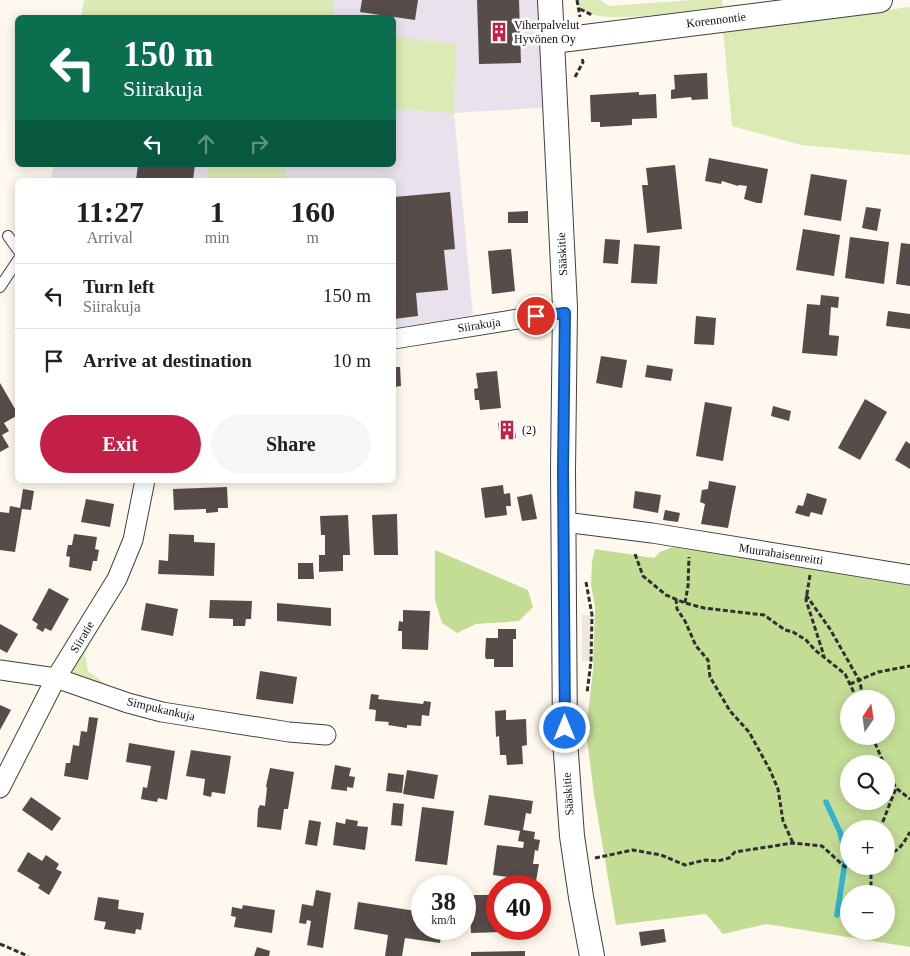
<!DOCTYPE html>
<html lang="en">
<head>
<meta charset="utf-8">
<style>
  :root { --surface:#fff; --page:#f6f6f6; --text:#202124; --muted:#757577; --line:#e0e0e0; --accent:#c42047 }
  body { margin:0; font-family:"Times New Roman",serif; background:var(--page); color:var(--text); height:100vh; display:flex; flex-direction:column; font-size:19px; white-space:nowrap }
  * { box-sizing:border-box; margin:0 }
  p { font-size:16px; color:var(--muted) }
  .icon { flex:none; width:28px; height:28px; fill:none; stroke:currentColor; stroke-width:2; stroke-linecap:round; stroke-linejoin:round }
  .map { position:relative; flex:1; overflow:hidden }
  .details { position:absolute; left:15px; top:178px; width:381px; height:305px; display:flex; flex-direction:column; background:var(--surface); border-radius:8px; box-shadow:0 2px 12px #0003 }
  .details>* { flex:none }
  .guide { position:absolute; left:15px; top:15px; width:381px; height:152px; border-radius:8px; box-shadow:0 2px 12px #0003; background:#0b6e4f; color:#fff; overflow:hidden }
  .needle { width:32px; rotate:13deg }
  .buttons { position:absolute; left:840px; top:690px; display:grid; gap:10px }
  .buttons a { display:grid; place-items:center; width:55px; height:55px; border-radius:50%; background:var(--surface); box-shadow:0 2px 12px #0003; font-size:25px }
  .speed { position:absolute; left:411px; top:875px; display:flex; gap:10px; font-size:25px; font-weight:700; text-align:center }
  .speed>* { display:grid; place-content:center; width:65px; height:65px; border-radius:50%; background:var(--surface); box-shadow:0 2px 12px #0003; line-height:1 }
  .speed small { font-size:12px; font-weight:400 }
  .speed .limit { border:8px solid #d22; background:#fff; color:#111 }
  .pin { position:absolute; display:grid; place-items:center; width:42px; height:42px; color:#fff; margin:-21px; border:2px solid #fff; border-radius:50%; box-shadow:0 1px 5px #0007 }
  .me { position:absolute; width:55px; margin:-28px; rotate:0deg; stroke-linejoin:round; filter:drop-shadow(0 0 4px #0008) }
  .turn { display:flex; align-items:center; gap:18px; height:105px; padding:0 25px; font-size:22px }
  .turn .icon { width:65px; height:65px; stroke-width:2.5 }
  .turn b { display:block; font-size:35px; line-height:42px }
  .lanes { display:flex; align-items:center; height:48px; padding:0 25px; background:#0003; justify-content:center; gap:25px; direction:ltr }
  .lanes .off { opacity:.35 }
  .eta { display:flex; justify-content:space-evenly; align-items:center; height:85px; text-align:center }
  .eta b { font-size:30px; font-weight:800; line-height:35px }
  .action { display:flex; gap:10px; margin-top:auto; padding:10px 25px }
  .action a { flex:1; height:58px; border-radius:30px; background:var(--accent); color:#fff; font-size:20px; font-weight:800; line-height:58px; text-align:center }
  .action a+a { background:var(--page); color:var(--text) }
  ul { padding:0; list-style:none }
  li { display:flex; align-items:center; gap:15px; height:65px; padding:0 25px; border-top:1px solid var(--line) }
  li div { flex:1 }
  li b { display:block; font-size:19px }
  li em { font-style:normal }
  .map>svg:first-child { display:block }
</style>
</head>
<body>
<div class="map">
<svg width="910" height="956" viewBox="0 0 910 956">
  <rect width="100%" height="100%" fill="#fff8ee"/>
  <!-- industrial -->
  <path fill="#e9e2ed" d="M84,0H549L556,107L454,113L473,315L394,329V180H51L54,165H394V18L81,17Z"/>
  <!-- green -->
  <g fill="#dcebb6">
    <path d="M84,0H334L333,17H81Z"/>
    <path d="M577,0H600L609,6L692,0H722L723,6C687,10 628,22 594,15C589,14 584,11 579,9Z"/>
    <path d="M910,7V155L801,145L732,126L723,30Z"/>
    <path d="M394,37L456,44L454,113L394,109Z"/>
    <path d="M209,165H286L284,180H206Z"/>
    <path d="M134,560L85,654L88,671L118,693L56,678Z"/>
  </g>
  <!-- forest -->
  <g fill="#c3dd95" fill-rule="evenodd">
    <path d="M673,547L910,584V947L766,924L723,934L706,914L616,925L594,795L586,731L593,670L595,607L591,585L592,562L595,549L654,558L660,552ZM849,699H886V736H849ZM849,764H886V801H849ZM849,829H886V866H849ZM849,894H886V931H849Z"/>
    <path d="M435,550L528,590L533,607L519,621L476,624L457,633L442,623L435,600Z"/>
  </g>
  <!-- plaza -->
  <path fill="#efe7dd" d="M582,615H592L591,661H582Z"/>
  <g fill="none" stroke-linecap="round" stroke-linejoin="round">
    <!-- stream -->
    <path stroke="#34b2d3" stroke-width="5.5" d="M826,802L840,832L846,855L837,915"/>
  </g>
  <!-- building -->
  <g fill="#574c49">
    <path d="M362,0H418L415,20L360,12Z"/>
    <path d="M477,0H519L521,63L479,64Z"/>
    <path d="M707,73L708,99L692,100L691,97L671,99V90L675,89L674,75Z"/>
    <path d="M639,92V95L656,94L657,118L632,119V125L618,126L600,127V122H591L590,95Z"/>
    <path d="M709,158L768,169L762,203H757L744,199L747,186L739,185L738,186L722,181L721,184L705,181Z"/>
    <path d="M138,165H195L193,180H136Z"/>
    <path d="M675,165L682,229L647,233L642,185H648L646,168Z"/>
    <path d="M811,174L847,180L841,221L804,215Z"/>
    <path d="M450,192L455,249L444,250L448,290L416,293L418,316L394,319V197Z"/>
    <path d="M866,207L881,209L877,231L862,228Z"/>
    <path d="M528,211V223H508V212Z"/>
    <path d="M803,229L840,235L834,276L796,270Z"/>
    <path d="M850,237L889,242L884,284L845,278Z"/>
    <path d="M605,239L620,240L618,264L603,263Z"/>
    <path d="M901,243L910,244V286L896,284Z"/>
    <path d="M634,244L660,246L657,284L631,283Z"/>
    <path d="M511,249L515,291L492,294L488,251Z"/>
    <path d="M821,295L839,297L838,308L831,307L829,335L839,336L837,356L802,353L807,304L820,305Z"/>
    <path d="M888,311L910,314V329L886,326Z"/>
    <path d="M696,316L716,318L714,345L694,344Z"/>
    <path d="M601,356L627,360L622,388L596,383Z"/>
    <path d="M647,365L673,369L671,381L645,377Z"/>
    <path d="M394,367H400L401,386L394,387Z"/>
    <path d="M497,371L501,408L480,410L479,400H475L474,389L478,388L476,373Z"/>
    <path d="M0,383L18,414V415L4,423L9,431L2,435L9,447L0,452Z"/>
    <path d="M865,399L887,412L860,460L838,448Z"/>
    <path d="M705,402L732,407L723,461L696,456Z"/>
    <path d="M773,406L791,411L789,421L771,416Z"/>
    <path d="M514,422L516,438L500,439L498,423Z"/>
    <path d="M906,441L910,444V469L895,460Z"/>
    <path d="M709,481L736,486L728,528L701,524L705,504L700,502L702,490L708,489Z"/>
    <path d="M503,485L504,494L510,493L511,506H506L507,515L485,518L481,488Z"/>
    <path d="M227,487L228,508H218V512L206,513V509L174,510L173,489Z"/>
    <path d="M23,489L34,491L31,510L22,509L15,552L0,550V512L9,513L10,506L20,508Z"/>
    <path d="M635,491L661,495L658,513L633,508Z"/>
    <path d="M807,493L827,499L822,515L811,512L809,517L795,513L798,505L803,506Z"/>
    <path d="M532,494L537,519L522,521L517,497Z"/>
    <path d="M86,499L114,504L110,527L81,522Z"/>
    <path d="M665,510L680,513L678,522L663,520Z"/>
    <path d="M397,514L398,555H374L372,515Z"/>
    <path d="M348,515L350,555H343V571L319,572V555H325V535H321L320,516Z"/>
    <path d="M74,534L97,537L95,549L99,550L97,561H93L91,571L69,567L70,557L66,556L68,545H72Z"/>
    <path d="M169,534L194,535V542L215,543L214,576L158,574L159,560L168,561Z"/>
    <path d="M298,563H313L314,579H298Z"/>
    <path d="M49,588L69,599L51,631L45,628L43,632L36,628L38,624L32,620Z"/>
    <path d="M210,600L252,601L251,619H246L245,626H233V619L209,618Z"/>
    <path d="M146,603L178,609L173,636L141,630Z"/>
    <path d="M277,603L331,608V626L277,621Z"/>
    <path d="M403,610L430,611L428,650L402,649V631H398L399,621L403,622Z"/>
    <path d="M0,624L18,634L7,653L0,649Z"/>
    <path d="M498,629H516V639H513V667H494V659H486L485,656L486,638H498Z"/>
    <path d="M260,671L297,677L293,704L256,699Z"/>
    <path d="M371,694L379,695L378,699L423,704L424,701L431,702L429,716L422,715L421,726L407,725V728L388,725L389,722L375,721L376,710L369,709Z"/>
    <path d="M0,705L11,710L0,730Z"/>
    <path d="M506,710V720L526,719L527,745L522,746L523,764L507,765L506,755H500L499,736L496,737L495,711Z"/>
    <path d="M89,717L98,718L88,780L64,776L66,763H70L73,745L79,746L81,731L87,732Z"/>
    <path d="M129,743L175,751L167,800L158,798L157,802L141,799L143,787L147,788L151,766L126,762Z"/>
    <path d="M191,750L231,756L225,794L212,792L211,797L203,795L205,779L186,776Z"/>
    <path d="M335,765L351,768L349,776L355,777L353,788L347,787V791L331,789Z"/>
    <path d="M270,768L294,772L288,809H284L281,830L257,827L258,809L260,805L265,806L267,788L266,786Z"/>
    <path d="M407,770L438,775L434,799L403,794Z"/>
    <path d="M388,773L404,775L402,793L386,791Z"/>
    <path d="M489,795L533,801L531,814L526,813L523,830L535,832L534,839L540,840L538,851L535,850L533,864H539L536,881L493,875L497,845L523,848L524,842L518,841L520,831L484,825Z"/>
    <path d="M31,797L61,818L52,831L22,810Z"/>
    <path d="M393,803L404,804L402,826L391,825Z"/>
    <path d="M422,807L454,811L447,865L415,861Z"/>
    <path d="M346,819L358,821L357,826L368,827L365,850L333,845L336,822L345,824Z"/>
    <path d="M309,820L321,822L317,846L305,844Z"/>
    <path d="M28,852L42,861L46,855L59,864L56,869L62,872L49,895L38,888L40,885L17,871Z"/>
    <path d="M316,890L331,893L323,948L307,945L311,921L307,920L306,924L299,923L302,904L313,906Z"/>
    <path d="M469,895H498V929H539V931L471,933Z"/>
    <path d="M98,897L119,900L118,909L144,913L141,930L136,929L135,934L104,929L106,922L94,920Z"/>
    <path d="M358,902L422,912V929H442L440,943L405,938L402,956H385L388,935L354,929Z"/>
    <path d="M243,905L275,910L272,933L234,927L236,917L231,916L232,907L242,909Z"/>
    <path d="M664,929L666,942L641,946L639,932Z"/>
    <path d="M257,947L270,951L269,956H254Z"/>
    <path d="M525,951V956H471V952Z"/>
  </g>
  <g fill="none" stroke-linecap="round" stroke-linejoin="round">
    <defs>
      <g id="service">
        <path d="M8,236L18,250"/>
        <path d="M0,287L18,260"/>
      </g>
      <g id="minor">
        <path d="M394,339L524,318L565,313"/>
        <path d="M564,522L652,533L910,575"/>
        <path d="M0,670L56,678L128,703L162,712L289,732L326,735"/>
        <path d="M0,788L56,678L117,579L133,540L145,480"/>
      </g>
      <g id="tertiary">
        <path d="M550,0L565,307L563,470L565,740L572,836L581,897L592,956"/>
        <path d="M553,41L880,0"/>
      </g>
    </defs>
    <!-- service casing -->
    <use href="#service" stroke="#414141" stroke-width="12"/>
    <!-- minor casing -->
    <use href="#minor" stroke="#414141" stroke-width="21"/>
    <!-- tertiary casing -->
    <use href="#tertiary" stroke="#414141" stroke-width="26"/>
    <!-- path -->
    <g stroke="#303030" stroke-width="3" stroke-dasharray="5 2.5" stroke-linecap="butt">
      <path d="M577,0L580,17"/>
      <path d="M580,9L592,15"/>
      <path d="M575,77L583,62L582,58"/>
      <path d="M635,554L643,576L666,595L685,603L704,608L764,615L785,630L793,632L806,640L815,650L845,674L857,699"/>
      <path d="M810,575L806,600L824,656"/>
      <path d="M586,582L592,615L591,661L587,693"/>
      <path d="M806,595L830,629L859,680L861,687V699"/>
      <path d="M676,599L677,609L685,621L696,646L708,660L710,677L730,711L749,732L770,770L778,789L783,821L793,843"/>
      <path d="M685,603L688,586L689,557"/>
      <path d="M850,684L878,672L910,666"/>
      <path d="M872,736L884,764"/>
      <path d="M886,769L896,788L910,799"/>
      <path d="M880,829L896,788"/>
      <path d="M886,854C899,853 904,842 910,832"/>
      <path d="M595,858L633,850L661,855L685,865L705,860L718,861L729,858L735,852L793,843L822,846L845,867L849,864"/>
      <path d="M871,894V866"/>
      <path d="M0,944L28,956"/>
    </g>
    <!-- service -->
    <use href="#service" stroke="#fff" stroke-width="10"/>
    <!-- minor -->
    <use href="#minor" stroke="#fff" stroke-width="19"/>
    <!-- tertiary -->
    <use href="#tertiary" stroke="#fff" stroke-width="24"/>
  </g>
  <g fill="none" stroke-linecap="round" stroke-linejoin="round">
    <defs>
      <path id="route" d="M536,316L565,313L563,470L565,728"/>
    </defs>
    <!-- route casing -->
    <use href="#route" stroke="#114b97" stroke-width="12"/>
    <!-- route -->
    <use href="#route" stroke="#1a73e8" stroke-width="9"/>
  </g>
  <!-- icons -->
  <defs>
    <symbol id="building-bare" viewBox="-9 -9 18 18"><path d="M-4-6H4V6H1V3H-1V6H-4ZM-2.5-4.3h1.7v1.8h-1.7ZM.8-4.3h1.7v1.8H.8ZM-2.5-1h1.7V.8h-1.7ZM.8-1h1.7V.8H.8Z" fill="#c42047" stroke="#fff" stroke-width="2.5" paint-order="stroke"/></symbol>
  </defs>
  <g fill-rule="evenodd">
    <use href="#building-bare" x="485" y="18" width="28" height="28"/>
    <use href="#building-bare" x="493" y="416" width="28" height="28"/>
  </g>
  <g text-anchor="middle" stroke-width="5" stroke-linejoin="round" paint-order="stroke">
    <!-- street labels -->
    <g font-size="12" fill="#0e0e0e" stroke="#fff">
      <text transform="translate(716 20) rotate(-7)" y="4">Korennontie</text>
      <text transform="translate(562 254) rotate(-93)" y="4">Sääskitie</text>
      <text transform="translate(479 325) rotate(-9)" y="4">Siirakuja</text>
      <text transform="translate(781 554) rotate(9)" y="4">Muurahaisenreitti</text>
      <text transform="translate(82 637) rotate(-59)" y="4">Siiratie</text>
      <text transform="translate(161 709) rotate(13)" y="4">Simpukankuja</text>
      <text transform="translate(568 794) rotate(-94)" y="4">Sääskitie</text>
    </g>
    <!-- poi labels -->
    <g font-size="12" fill="#0e0e0e" stroke="#fff" text-anchor="start">
      <text x="514" y="29">Viherpalvelut<tspan x="514" dy="14">Hyvönen Oy</tspan></text>
      <text x="522" y="434">(2)</text>
    </g>
  </g>
</svg>
<div class="buttons">
<a><svg class="needle" viewBox="-14 -14 28 28"><path d="M0-13l5 13h-10z" fill="#e53935"/><path d="M0 13l5-13h-10z" fill="#757577"/></svg></a>
<a><svg class="icon" aria-label="search" viewBox="0 0 24 24"><circle cx="10" cy="10" r="6"/><path d="M15 15l6 6"/></svg></a>
<a>+</a>
<a>−</a>
</div>
<div class="speed"><div>38<small>km/h</small></div><div class="limit">40</div></div>
<div class="pin" style="left:536px;top:316px;background:#d93025"><svg class="icon" aria-label="arrive" viewBox="0 0 24 24"><path d="M6 21V4h12l-3 4 3 4H6"/></svg></div>
<svg class="me" style="left:565px;top:728px" viewBox="-20 -20 40 40"><circle r="17" fill="#1a73e8" stroke="#fff" stroke-width="3"/><path d="M0-11L8 9 0 5-8 9z" fill="#fff"/></svg>
<div class="guide">
<div class="turn"><svg class="icon" aria-label="left" viewBox="0 0 24 24"><path d="M17 20v-9H6M10 6l-5 5 5 5"/></svg><div><b>150 m</b>Siirakuja</div></div>
<div class="lanes"><svg class="icon" aria-label="left" viewBox="0 0 24 24"><path d="M17 20v-9H6M10 6l-5 5 5 5"/></svg><svg class="icon off" aria-label="ahead" viewBox="0 0 24 24"><path d="M12 20V5M6 11l6-6 6 6"/></svg><svg class="icon off" aria-label="right" viewBox="0 0 24 24"><path d="M7 20v-9h11M14 6l5 5-5 5"/></svg></div>
</div>
<section class="details">
<div class="eta">
<div><b>11:27</b><p>Arrival</p></div>
<div><b>1</b><p>min</p></div>
<div><b>160</b><p>m</p></div>
</div>
<ul>
<li><svg class="icon" aria-label="left" viewBox="0 0 24 24"><path d="M17 20v-9H6M10 6l-5 5 5 5"/></svg><div><b>Turn left</b><p>Siirakuja</p></div><em>150 m</em></li>
<li><svg class="icon" aria-label="arrive" viewBox="0 0 24 24"><path d="M6 21V4h12l-3 4 3 4H6"/></svg><div><b>Arrive at destination</b></div><em>10 m</em></li>
</ul>
<div class="action"><a>Exit</a><a>Share</a></div>
</section>
</div>
</body>
</html>
